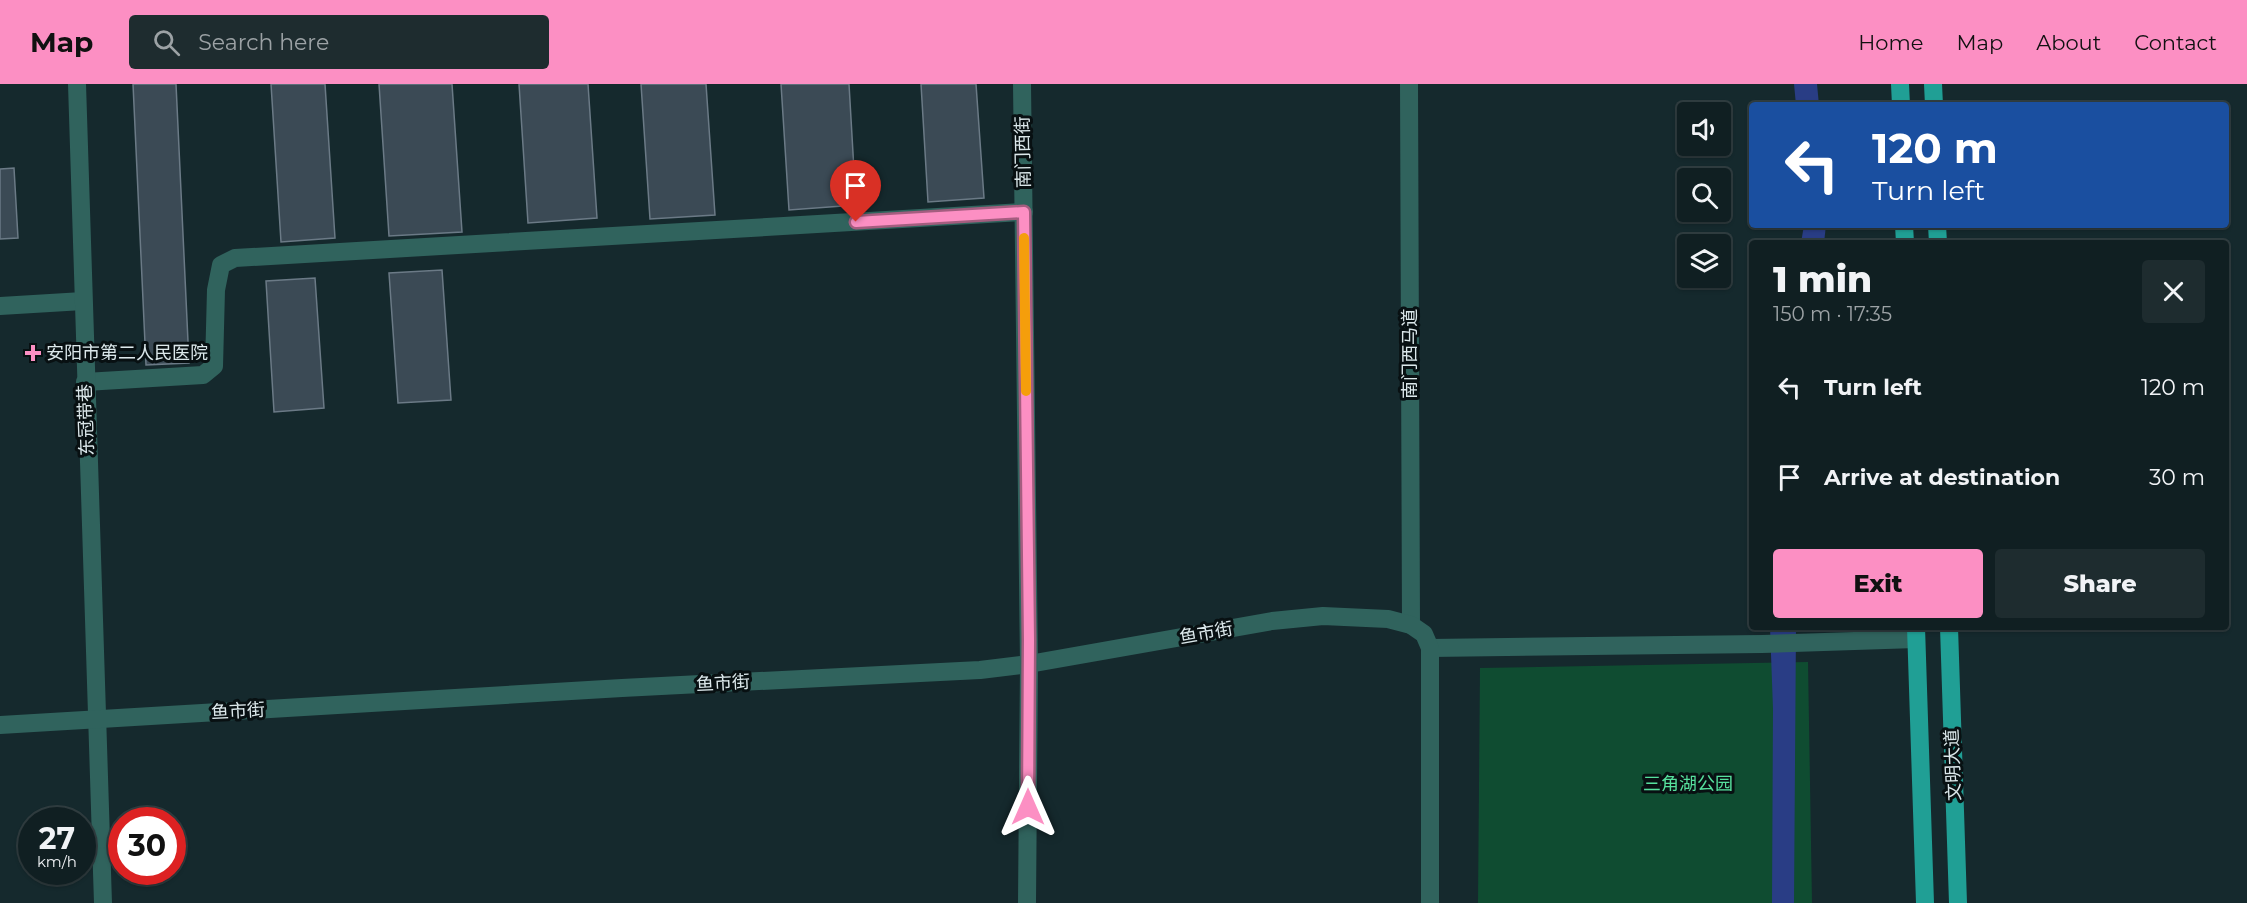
<!DOCTYPE html>
<html lang="en">
<head>
<meta charset="utf-8">
<style>
  :root { --surface:#101f22; --page:#1e2c2f; --text:#f1f3f6; --muted:#9ca2a5; --line:#303d40; --accent:#fc8fc3 }
  body { margin:0; font-family:Montserrat,"Noto Sans SC",sans-serif; background:var(--page); color:var(--text); height:100vh; display:flex; flex-direction:column; font-size:22px; white-space:nowrap }
  * { box-sizing:border-box; margin:0 }
  p { font-size:20px; color:var(--muted) }
  .icon { flex:none; width:33px; height:33px; fill:none; stroke:currentColor; stroke-width:2; stroke-linecap:round; stroke-linejoin:round }
  .map { position:relative; flex:1; overflow:hidden }
  .sheet { position:absolute; left:1749px; top:156px; width:480px; height:390px; display:flex; flex-direction:column; background:var(--surface); border-radius:6px; box-shadow:0 2px 4px #0004,0 0 0 2px var(--line) }
  .sheet>* { flex:none }
  .guide { position:absolute; left:1749px; top:18px; width:480px; height:126px; border-radius:6px; box-shadow:0 2px 4px #0004,0 0 0 2px var(--line); background:#1a4fa0; color:#fff; overflow:hidden }
  .controls { position:absolute; left:1677px; top:18px; display:grid; gap:12px }
  .controls a { display:grid; place-items:center; width:54px; height:54px; border-radius:6px; background:var(--surface); box-shadow:0 2px 4px #0004,0 0 0 2px var(--line); font-size:30px }
  .speed { position:absolute; left:18px; top:723px; display:flex; gap:12px; font-size:30px; font-weight:700; text-align:center }
  .speed>* { display:grid; place-content:center; width:78px; height:78px; border-radius:50%; background:var(--surface); box-shadow:0 2px 4px #0004,0 0 0 2px var(--line); line-height:1 }
  .speed small { font-size:15px; font-weight:400 }
  .speed .limit { border:9px solid #d22; background:#fff; color:#111 }
  .pin { position:absolute; display:grid; place-items:center; width:51px; height:51px; color:#fff; margin:-62px -26px; border-radius:50% 50% 50% 0; rotate:-45deg; box-shadow:0 0 6px #0007 }
  .pin .icon { rotate:45deg }
  .me { position:absolute; width:66px; margin:-33px; rotate:0deg; stroke-linejoin:round; filter:drop-shadow(0 0 4px #0008) }
  .turn { display:flex; align-items:center; gap:21px; height:126px; padding:0 24px; font-size:27px }
  .turn .icon { width:78px; height:78px; stroke-width:2.5 }
  .turn b { display:block; font-size:42px; line-height:51px }
  .round { display:grid; place-items:center; flex:none; width:63px; height:63px; border-radius:6px; background:var(--page) }
  .head { display:flex; align-items:center; justify-content:space-between; height:102px; padding:0 24px }
  h1 { font-size:36px; font-weight:800; line-height:45px }
  .button { display:flex; gap:12px; margin-top:auto; padding:12px 24px }
  .button a { flex:1; height:69px; border-radius:6px; background:var(--accent); color:#111; font-size:24px; font-weight:800; line-height:69px; text-align:center }
  .button a+a { background:var(--page); color:var(--text) }
  ul { padding:0; list-style:none }
  li { display:flex; align-items:center; gap:18px; height:90px; padding:0 24px }
  li div { flex:1 }
  li b { display:block; font-size:22px }
  li em { font-style:normal }
  header { display:flex; align-items:center; gap:36px; box-sizing:border-box; height:84px; padding:0 30px; background:var(--accent); color:#111 }
  header strong { font-size:28px }
  nav { display:flex; gap:33px; margin-inline-start:auto; font-size:21px }
  .search { width:420px; height:54px; background:var(--page); display:flex; align-items:center; gap:15px; box-sizing:border-box; padding:0 21px; border-radius:6px; color:var(--muted); font-size:22px }
  .map>svg:first-child { display:block }
</style>
</head>
<body>
<header>
<strong>Map</strong>
<div class="search"><svg class="icon" aria-label="search" viewBox="0 0 24 24"><circle cx="10" cy="10" r="6"/><path d="M15 15l6 6"/></svg>Search here</div>
<nav><a>Home</a><a>Map</a><a>About</a><a>Contact</a></nav>
</header>
<div class="map">
<svg width="2247" height="819" viewBox="0 0 2247 819">
  <rect width="100%" height="100%" fill="#15292d"/>
  <!-- green -->
  <path fill="#0f4c31" d="M1808,578L1812,819H1478L1480,584Z"/>
  <!-- water -->
  <g fill="#293d85">
    <path d="M1794,0H1817L1819,21H1796Z"/>
    <path d="M1804,141H1826L1824,159H1801Z"/>
    <path d="M1770,543H1796L1794,819H1772L1773,625Z"/>
  </g>
  <!-- building -->
  <g fill="#3b4a55" stroke="#6b7a86" stroke-width="1.5">
    <path d="M133,0H176L189,279L146,281Z"/>
    <path d="M271,0H325L335,154L281,158Z"/>
    <path d="M379,0H452L462,148L389,152Z"/>
    <path d="M519,0H588L597,134L528,139Z"/>
    <path d="M641,0H706L715,131L650,135Z"/>
    <path d="M781,0H849L856,121L789,126Z"/>
    <path d="M921,0H976L984,114L928,118Z"/>
    <path d="M14,84L18,154L0,155V85Z"/>
    <path d="M442,186L451,316L398,319L389,189Z"/>
    <path d="M315,194L324,324L274,328L266,197Z"/>
  </g>
  <g fill="none" stroke-linecap="round" stroke-linejoin="round">
    <!-- lane -->
    <g stroke="#30635d" stroke-width="18">
      <path d="M0,222L83,217"/>
      <path d="M85,298L203,291L214,282L216,206L221,181L235,174L1024,128"/>
    </g>
    <!-- street -->
    <g stroke="#30635d" stroke-width="18">
      <path d="M77,0L103,819"/>
      <path d="M1022,0L1029,580L1027,819"/>
      <path d="M1409,0L1411,541"/>
      <path d="M1430,564L1762,560L1916,555"/>
      <path d="M0,641L622,604L980,586L1029,580L1272,537L1323,532L1388,535L1411,541L1424,550L1430,564V819"/>
    </g>
    <!-- primary -->
    <g stroke="#209f95" stroke-width="18">
      <path d="M1900,0L1901,21"/>
      <path d="M1933,0L1934,21"/>
      <path d="M1904,141L1905,159"/>
      <path d="M1937,141L1938,159"/>
      <path d="M1916,543L1925,819"/>
      <path d="M1949,543L1958,819"/>
    </g>
  </g>
  <g fill="none" stroke-linecap="round" stroke-linejoin="round">
    <defs>
      <path id="route" d="M856,138L1024,128L1029,556L1028,723"/>
    </defs>
    <!-- route casing -->
    <use href="#route" stroke="#a45d7f" stroke-width="15"/>
    <!-- route -->
    <use href="#route" stroke="#fc8fc3" stroke-width="10"/>
    <!-- slow -->
    <path stroke="#f59e0b" stroke-width="10" d="M1024,154L1026,307"/>
  </g>
  <!-- markers -->
  <path fill="#fc8fc3" stroke="#081012" stroke-width="2" d="M30 260h6v6h6v6h-6v6h-6v-6h-6v-6h6z"/>
  <g text-anchor="middle" stroke-width="6" stroke-linejoin="round" paint-order="stroke">
    <!-- street labels -->
    <g font-size="18" fill="#dce8eb" stroke="#081012">
      <text transform="translate(1023 68) rotate(-91)" y="6">南门西街</text>
      <text transform="translate(1410 270) rotate(-90)" y="6">南门西马道</text>
      <text transform="translate(86 336) rotate(-92)" y="6">东冠带巷</text>
      <text transform="translate(1206 549) rotate(-10)" y="6">鱼市街</text>
      <text transform="translate(723 599) rotate(-3)" y="6">鱼市街</text>
      <text transform="translate(238 627) rotate(-3)" y="6">鱼市街</text>
      <text transform="translate(1953 681) rotate(-92)" y="6">文明大道</text>
    </g>
    <!-- poi labels -->
    <g font-size="18" fill="#dce8eb" stroke="#081012" text-anchor="start">
      <text x="46" y="275">安阳市第二人民医院</text>
    </g>
    <!-- park labels -->
    <g font-size="18" fill="#56e09d" stroke="#081012">
      <text x="1688" y="706">三角湖公园</text>
    </g>
  </g>
</svg>
<div class="controls">
<a><svg class="icon" aria-label="sound" viewBox="0 0 24 24"><path d="M4 9h4l5-4v14l-5-4H4zM17 9q2 3 0 6"/></svg></a>
<a><svg class="icon" aria-label="search" viewBox="0 0 24 24"><circle cx="10" cy="10" r="6"/><path d="M15 15l6 6"/></svg></a>
<a><svg class="icon" aria-label="layers" viewBox="0 0 24 24"><path d="M12 4l9 5-9 5-9-5zM3 14l9 5 9-5"/></svg></a>
</div>
<div class="speed"><div>27<small>km/h</small></div><div class="limit">30</div></div>
<div class="pin" style="left:856px;top:138px;background:#d93025"><svg class="icon" aria-label="arrive" viewBox="0 0 24 24"><path d="M6 21V4h12l-3 4 3 4H6"/></svg></div>
<svg class="me" style="left:1028px;top:723px" viewBox="-20 -20 40 40"><path d="M0-17L14 15 0 8-14 15z" fill="#fc8fc3" stroke="#fff" stroke-width="4"/></svg>
<div class="guide">
<div class="turn"><svg class="icon" aria-label="left" viewBox="0 0 24 24"><path d="M17 20v-9H6M10 6l-5 5 5 5"/></svg><div><b>120 m</b>Turn left</div></div>
</div>
<section class="sheet">
<div class="head"><div><h1>1 min</h1><p>150 m · 17:35</p></div><a class="round"><svg class="icon" aria-label="close" viewBox="0 0 24 24"><path d="M6 6l12 12M18 6L6 18"/></svg></a></div>
<ul>
<li><svg class="icon" aria-label="left" viewBox="0 0 24 24"><path d="M17 20v-9H6M10 6l-5 5 5 5"/></svg><div><b>Turn left</b></div><em>120 m</em></li>
<li><svg class="icon" aria-label="arrive" viewBox="0 0 24 24"><path d="M6 21V4h12l-3 4 3 4H6"/></svg><div><b>Arrive at destination</b></div><em>30 m</em></li>
</ul>
<div class="button"><a>Exit</a><a>Share</a></div>
</section>
</div>
</body>
</html>
